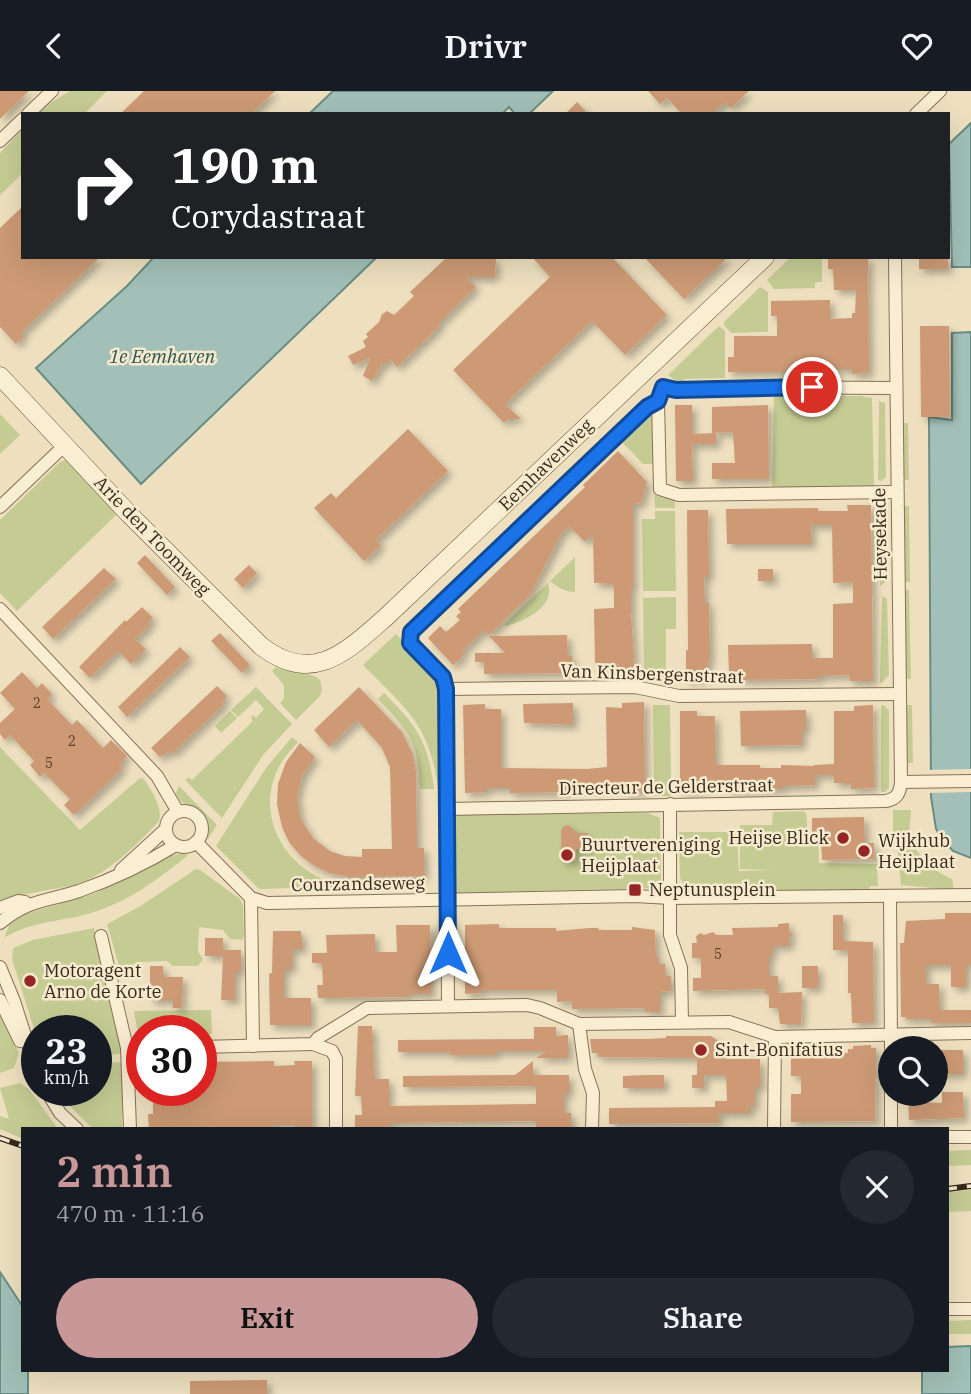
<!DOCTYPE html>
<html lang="en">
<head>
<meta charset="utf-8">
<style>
  :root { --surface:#171b24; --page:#242831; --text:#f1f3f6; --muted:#9ea1a6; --accent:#c89798 }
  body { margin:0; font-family:"IBM Plex Serif",serif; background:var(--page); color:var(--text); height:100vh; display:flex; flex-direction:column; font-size:26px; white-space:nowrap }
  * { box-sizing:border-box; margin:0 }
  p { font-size:23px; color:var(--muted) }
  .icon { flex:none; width:38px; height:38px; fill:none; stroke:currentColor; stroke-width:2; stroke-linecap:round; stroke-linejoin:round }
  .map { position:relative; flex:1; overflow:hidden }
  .drawer { position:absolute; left:21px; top:1036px; width:928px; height:245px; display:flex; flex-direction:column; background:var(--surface); border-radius:0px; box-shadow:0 7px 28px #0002 }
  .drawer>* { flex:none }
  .top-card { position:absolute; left:21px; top:21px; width:929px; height:147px; border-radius:0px; box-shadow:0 7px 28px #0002; background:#202124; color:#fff; overflow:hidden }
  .controls { position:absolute; left:878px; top:945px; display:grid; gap:14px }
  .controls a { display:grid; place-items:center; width:70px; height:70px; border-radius:50%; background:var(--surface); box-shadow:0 7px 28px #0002; font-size:35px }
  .speed { position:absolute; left:21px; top:924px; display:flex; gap:14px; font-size:35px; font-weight:700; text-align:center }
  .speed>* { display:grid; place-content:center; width:91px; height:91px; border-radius:50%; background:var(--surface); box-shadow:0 7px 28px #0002; line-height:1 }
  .speed small { font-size:18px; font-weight:400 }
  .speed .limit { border:10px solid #d22; background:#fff; color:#111 }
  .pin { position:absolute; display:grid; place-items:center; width:60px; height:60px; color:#fff; margin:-30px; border:4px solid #fff; border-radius:50%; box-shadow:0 2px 7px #0007 }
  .me { position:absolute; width:77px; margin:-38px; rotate:0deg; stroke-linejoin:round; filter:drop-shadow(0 0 5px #0008) }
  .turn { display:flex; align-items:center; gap:24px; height:147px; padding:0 35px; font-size:32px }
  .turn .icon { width:91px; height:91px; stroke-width:2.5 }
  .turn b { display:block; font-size:49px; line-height:60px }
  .round { display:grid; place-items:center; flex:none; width:74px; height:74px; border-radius:37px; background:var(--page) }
  .headline { display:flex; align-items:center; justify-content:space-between; height:119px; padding:0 35px }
  h1 { font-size:42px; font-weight:600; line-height:52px; color:var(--accent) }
  .action { display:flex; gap:14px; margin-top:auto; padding:14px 35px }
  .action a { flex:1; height:80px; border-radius:42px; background:var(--accent); color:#111; font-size:28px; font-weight:600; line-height:80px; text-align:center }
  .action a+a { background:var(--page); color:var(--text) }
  header { display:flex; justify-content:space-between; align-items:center; height:91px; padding:0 35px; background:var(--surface); font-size:32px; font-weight:600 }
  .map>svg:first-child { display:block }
</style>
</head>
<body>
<header><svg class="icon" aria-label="back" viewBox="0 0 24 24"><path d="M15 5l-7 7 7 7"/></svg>Drivr<svg class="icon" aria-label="heart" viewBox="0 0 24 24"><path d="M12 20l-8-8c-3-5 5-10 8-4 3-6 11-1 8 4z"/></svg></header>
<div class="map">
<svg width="971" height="1303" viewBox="0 0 971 1303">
  <defs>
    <filter id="shadow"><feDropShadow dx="4.5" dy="4.5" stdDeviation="3.5" flood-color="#0004"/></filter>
  </defs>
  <rect width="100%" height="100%" fill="#eee0bf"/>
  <!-- green -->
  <g fill="#c5cc93">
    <path d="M70,0H107L84,23H38L50,12Z"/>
    <path d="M23,38V82L0,104V62Z"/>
    <path d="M791,166H822V191H815V197L774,198L767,189Z"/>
    <path d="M760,196L768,201V241L731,242L724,234V231Z"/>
    <path d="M719,235L725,240V287L684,288L683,290H676L668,284Z"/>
    <path d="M774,305H860L872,307L874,395L772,397Z"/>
    <path d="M879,310L885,312L886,386L881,390L878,389Z"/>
    <path d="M653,321V373H643L622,351Z"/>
    <path d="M0,323L20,344L0,363Z"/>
    <path d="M901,332H908L909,389H902Z"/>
    <path d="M67,368L118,422L17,520L0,502V429L60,371Z"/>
    <path d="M654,404L665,407H675V417H655Z"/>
    <path d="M881,413L887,418V490L880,495L879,414Z"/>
    <path d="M903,415H909L910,491H903Z"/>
    <path d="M655,420H675L676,500H643L642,428H655Z"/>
    <path d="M575,466V501C565,501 557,496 550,490Z"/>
    <path d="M548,492C556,516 524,530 506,535L505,533Z"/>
    <path d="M903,499H909L911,588H905Z"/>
    <path d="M882,505L887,508L889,584L882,592L880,591Z"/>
    <path d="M676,506V538H666V586H644L643,507Z"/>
    <path d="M396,543L440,588L442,697H438C429,632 407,619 363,574Z"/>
    <path d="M276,576C288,581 313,581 320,589L322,599L320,605L296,629L280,612L284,608V594L272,580Z"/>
    <path d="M256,596L292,633L263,664L222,727L185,689L189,686L192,689L253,630L251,627L253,624L256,627L264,618L256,609L238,626L231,619Z"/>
    <path d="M384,602C417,635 428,650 434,698H420C418,649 411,643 378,608Z"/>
    <path d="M653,614H670L671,705H654Z"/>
    <path d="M881,614H884L889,620V697L885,701H881Z"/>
    <path d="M905,614H912L913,672H906Z"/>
    <path d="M230,620L237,627L221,642L215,635Z"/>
    <path d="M292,646L298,651C289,661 281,670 276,682C256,730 289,782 337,792V796L259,798L216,755L266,677Z"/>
    <path d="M0,656L80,739L140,687L144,688C152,701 163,716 159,730C137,754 103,788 70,795C46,800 23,802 0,811Z"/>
    <path d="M179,695L217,734L208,748C207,743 208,736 206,730C200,714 181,718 176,702Z"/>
    <path d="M893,719H911C911,727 908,740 911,748C919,767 933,780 952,788L954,799L901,794L897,752L893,747Z"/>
    <path d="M802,720L806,722L808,746H818L819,772L877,773L878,795H870L869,800L689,802L680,787L679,741H737L739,780L772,779L740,778V734H772L773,721Z"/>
    <path d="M648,722L660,727L661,797L453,802V723Z"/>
    <path d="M184,762L188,764C157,789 130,810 91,822C61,831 30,830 4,847L10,832L25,823L96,802L169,765Z"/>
    <path d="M196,778L200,779L240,808L243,814L244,845L242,849L230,848L223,839L199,836L198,861L203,868L198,875H173L167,870L140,871L122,877L119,875L107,833L139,816Z"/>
    <path d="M94,837L106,880L121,961L119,963L96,964V940H37V947L12,868L13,857L33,849Z"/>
    <path d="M0,919L19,962L14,977L0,982Z"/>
    <path d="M211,919L212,943H201V940H142V946L138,944L134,920Z"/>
    <path d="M118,971L122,973V1038H93L62,1007L58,999H96V973Z"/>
    <path d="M20,992L29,998L58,1038H23V1048L0,1038V1025L9,1028L0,997Z"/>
    <path d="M971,1059V1074L947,1075V1060Z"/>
    <path d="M971,1099V1120L947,1121V1101Z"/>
    <path d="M971,1229V1243H947V1230Z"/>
  </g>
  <!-- water -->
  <g fill="#a2c0b7" stroke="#698d85" stroke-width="2">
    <path d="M333,0H553L529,23H515L509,16L502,23H309Z"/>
    <path d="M971,32V176H952L949,53Z"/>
    <path d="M154,166H377L141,393L36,277L127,195Z"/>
    <path d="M971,241V767L953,760L941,747L936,738L931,706L929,326L952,329V242Z"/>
    <path d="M0,1181L23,1216V1279H28V1303H0Z"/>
    <path d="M971,1255V1303H922V1279H947V1256Z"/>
  </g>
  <!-- pier -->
  <path fill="#eee0bf" d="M971,678V701L927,702V679Z"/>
  <!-- building -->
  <g fill="#cd9a74" filter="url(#shadow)">
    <path d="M0,0H29L0,28Z"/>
    <path d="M144,0H275L251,23H120Z"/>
    <path d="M648,0H749L731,17L725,11L712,23H682L667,7L660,13Z"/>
    <path d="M577,11L588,23H565Z"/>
    <path d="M23,115V166H100L21,242L24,245L16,253L0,236V137Z"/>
    <path d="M447,166L496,167L495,186H466L476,196L438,233L440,235L397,276L390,268L384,274L382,273L372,290L363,285L370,267L353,274L348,265L366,256L363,250L368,246L366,243L379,231L382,223L387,220L394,224L414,205L410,201Z"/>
    <path d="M532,166H612L667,224L625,264L592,230L505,313L521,328H509L504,332L453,279L550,186Z"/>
    <path d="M644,166H728L684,208Z"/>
    <path d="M828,166H868L869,282L852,283V278H835V276H788V281H728V266H734V245H777V225H771V210L830,209V228L852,227V222H855L856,199H834L833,178H828Z"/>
    <rect x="919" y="166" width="29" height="12"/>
    <path d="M920,235H949L950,326H921Z"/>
    <path d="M675,314H692V343L716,342V353H692L693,390H676Z"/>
    <path d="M768,314L769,388H712V372H735L733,341L712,342V316Z"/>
    <path d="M408,338L448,380L376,449L381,454L364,470L314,417L331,402L336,407Z"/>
    <path d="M618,360L647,391L641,412L633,413V497H631V523L635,581H617V572H595L594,518L614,517V497L612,493L594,492L593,443L585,451L569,435L561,443L530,504L489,544L484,539L460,562H466L453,574L428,547L440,535L446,541L460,529L456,525L461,521L458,518L585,396L583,394Z"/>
    <path d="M847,414H871L873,590H850L849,584L819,585V588L740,589V583H729L728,554L812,553V567H833V513L853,512V491L833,492L832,434H811L812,453H727L726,418L818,417V420H848Z"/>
    <path d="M687,419H708L709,486H704L705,512H709L710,564L707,579H703V588L686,589V559H688Z"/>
    <path d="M145,464L175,496L167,504L137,472Z"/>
    <path d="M249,474L257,482L243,497L234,488Z"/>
    <path d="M104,477L116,488L53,548L42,536Z"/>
    <rect x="758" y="478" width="15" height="12"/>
    <path d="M142,516L153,527L148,532L150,534L135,548L146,558L131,573L118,560L90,587L79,576L125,529L126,531Z"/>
    <path d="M220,542L250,574L242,582L211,550Z"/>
    <path d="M567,544L568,565H572V582L484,583V571H475V562H505L489,545Z"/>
    <path d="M180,556L190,566L127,626L118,616Z"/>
    <path d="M22,581L37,597L42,592L52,603L47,608L72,634L77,629L103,657L111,649L127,665L119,673L123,677L74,724L64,714L70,708L44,682L40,686L30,674L34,670L10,644L5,649L0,643V632L15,618L0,602Z"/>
    <path d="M217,595L227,605L222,610L224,613L172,663L170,660L160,666L151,657Z"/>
    <path d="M359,596L402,641L413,664L416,681L417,757H424V785L350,786L329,782L313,774L300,764L289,751L282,736L277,713L278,693L286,671L300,652L315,666L302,685L297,706L301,728L313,747L330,760L345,765L362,766V758H392L390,676L382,657L357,629L329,656L314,639Z"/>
    <path d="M644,611L645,700H623V695H598L566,697V701L510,702V697H486V701L465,702L463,614L485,613V618H501V677L587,678L607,676L606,616L622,617V612Z"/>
    <path d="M573,612V634L524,632L523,613Z"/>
    <path d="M873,614L874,697L851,698V692H834V684H815V694L782,695V698L727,699V693L702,694V699H680V620H697V625H715L716,674H760V677H781V674L814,675V674L834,673V620H854V615Z"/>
    <path d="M806,619V639H802V654L741,655L740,620Z"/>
    <path d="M864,726L865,752H874V768L822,769L821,743H812V727Z"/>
    <path d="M569,734L577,742H588L589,758H575L576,770H561V739L564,735Z"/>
    <path d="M945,822H971V874H966V896H951V874H926V893H939L940,919H971V932H931V928H906V926H901L900,852H904L906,830L945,828Z"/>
    <path d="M833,824H843V850L873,851L874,932H852L851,902H848V859H833Z"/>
    <path d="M789,832V840L794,843L789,846L790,855H772V865H769V885H778V902L802,901L801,933H780L778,917H769V903H765V898L693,900V887H701V867H692V852H697L696,845L701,842L704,844L713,841L716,844H733L732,837L778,836V833Z"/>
    <path d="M499,833V837H556V840L589,837H598L599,839H632V836L655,839L656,866H659V873H665V885H671V900L660,901V921H645V917L572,918V910L557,911V899H481V902L465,903V834Z"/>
    <path d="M396,834H430L431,903H408V906L318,907L317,894H323L322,872H312V862H327L326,844L375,843V861H397Z"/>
    <path d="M273,840H301L303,858H292V878H284V907H311V934H270L269,883L272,882Z"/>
    <path d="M205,847H223V859H241V881H235V909H221L223,865H205Z"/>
    <path d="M150,875H163L164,886H183L182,917H173V909H150Z"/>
    <rect x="802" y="875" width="16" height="22"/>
    <path d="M358,935H372L375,988H389V1015L536,1013V995L403,996V985L515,984L533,970V984H569V1002H564V1022H571V1037L536,1038V1030L390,1032V1038H355V1024H362L361,1005H355Z"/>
    <path d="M534,936H556V945L568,944V967H536L546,960H496V964H450V961H398V949L534,948Z"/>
    <path d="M666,945H711L717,949V954H723V968H760L761,996H755V1015H750V1022H719V1032L609,1033V1017L715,1016V1010H727L726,984H700H704V997H692V984H697V967L598,966V962H592L590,948H647L666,947Z"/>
    <path d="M871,954V957H876L875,1030L791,1031V1003H801V985H791V963L848,962V958H853V955Z"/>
    <path d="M936,959H963V983H941L942,971H936Z"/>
    <path d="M274,970V975L295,974L294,970H312V1038H295V1034H274V1038H149L148,1023H153V1001L201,999V971Z"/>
    <path d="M647,984H664V997H623V985Z"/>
    <path d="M942,1001H963L964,1027L909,1029L908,1003H922V1011L942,1012Z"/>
    <path d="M267,1289V1303H190V1290Z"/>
  </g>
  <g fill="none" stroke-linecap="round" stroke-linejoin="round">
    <defs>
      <g id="street">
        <path d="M28,23L52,0"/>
        <path d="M916,23L940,0"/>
        <path d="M0,50L23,28"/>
        <path d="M663,296L658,310L660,398L679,404L896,401"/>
        <path d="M663,296L676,299L719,296L896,297"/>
        <path d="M0,416L65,354"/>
        <path d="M0,518L157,685L178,721"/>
        <path d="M446,598L635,596L679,605L899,603"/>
        <path d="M901,691L971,690"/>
        <path d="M670,713V844L681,877L682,930"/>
        <path d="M448,718L886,710C897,708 900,702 901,691L895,166"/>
        <circle cx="184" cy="738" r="18"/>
        <path d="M196,751L251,807L267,812L635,805L670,807L971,804"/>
        <path d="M121,779L166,738"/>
        <path d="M890,805L891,957"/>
        <path d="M251,807L253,955"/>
        <path d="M0,817L18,810L25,811"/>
        <path d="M0,832C29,808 45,811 79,800C113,788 145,773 176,754"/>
        <path d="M101,845L127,957L130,1038"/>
        <path d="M0,876L14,910L37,982"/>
        <path d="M0,909L20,950"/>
        <path d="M448,915L446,598L443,586L410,552L411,541L647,316L658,310"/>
        <path d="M579,933L585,978L593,1002L592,1038"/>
        <path d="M313,953L332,960L336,968V1038"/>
        <path d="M201,956L313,953L318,947L367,917L527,914L540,917L579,933L729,931L775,946L971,942"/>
        <path d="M127,957H142"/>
        <path d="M46,999L60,1022L77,1038"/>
        <path d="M774,1038L775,946"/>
        <path d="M891,1038V978"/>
        <path d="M947,1046H971"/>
        <path d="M947,1218H971"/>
      </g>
      <path id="secondary" d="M0,285L128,422L261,555C313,595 346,561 386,526L765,166"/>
    </defs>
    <!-- street casing -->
    <use href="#street" stroke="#877157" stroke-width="14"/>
    <!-- secondary casing -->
    <use href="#secondary" stroke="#68523a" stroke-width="19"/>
    <!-- street -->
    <use href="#street" stroke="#f9eed2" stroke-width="12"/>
    <!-- secondary -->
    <use href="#secondary" stroke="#f9eed2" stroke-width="18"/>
    <defs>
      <g id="rail">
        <path d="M0,1047L23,1055"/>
        <path d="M947,1098L971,1095"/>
      </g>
    </defs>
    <!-- rail casing -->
    <use href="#rail" stroke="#36291c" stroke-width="6"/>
    <!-- rail -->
    <use href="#rail" stroke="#f6eace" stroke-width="3.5" stroke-dasharray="10" stroke-linecap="butt"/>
  </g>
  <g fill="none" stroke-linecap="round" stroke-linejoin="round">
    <defs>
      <path id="route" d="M448,862L446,598L443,586L410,552L411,541L647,316L658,310L663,296L676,299L812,296"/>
    </defs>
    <!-- route casing -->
    <use href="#route" stroke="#114b97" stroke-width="18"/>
    <!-- route -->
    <use href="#route" stroke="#1a73e8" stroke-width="12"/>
  </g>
  <!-- markers -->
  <g fill="#962626" stroke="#f6eace" stroke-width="2.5">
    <circle cx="843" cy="747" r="7"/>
    <circle cx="864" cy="760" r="7"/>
    <circle cx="567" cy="764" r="7"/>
    <rect x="628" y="792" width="14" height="14" rx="3.5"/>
    <circle cx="30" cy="890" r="7"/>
    <circle cx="701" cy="959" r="7"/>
  </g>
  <g text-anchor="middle" stroke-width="5" stroke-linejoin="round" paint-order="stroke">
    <!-- number labels -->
    <g font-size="14" fill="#5c4532">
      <text x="37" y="617">2</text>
      <text x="72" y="655">2</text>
      <text x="49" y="677">5</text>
      <text x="718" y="868">5</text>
    </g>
    <!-- street labels -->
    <g font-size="18" fill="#36291c" stroke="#f6eace">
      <text transform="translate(546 374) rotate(-44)" y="6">Eemhavenweg</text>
      <text transform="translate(880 443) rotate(-91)" y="6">Heysekade</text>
      <text transform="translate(152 445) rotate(46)" y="6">Arie den Toomweg</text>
      <text transform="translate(652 583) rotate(2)" y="6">Van Kinsbergenstraat</text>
      <text transform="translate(666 696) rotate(-1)" y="6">Directeur de Gelderstraat</text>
      <text transform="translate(358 793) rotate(-1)" y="6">Courzandseweg</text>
    </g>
    <!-- poi labels -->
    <g font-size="18" fill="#36291c" stroke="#f6eace" text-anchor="start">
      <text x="829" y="753" text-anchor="end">Heijse Blick</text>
      <text x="878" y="756">Wijkhub<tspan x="878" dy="21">Heijplaat</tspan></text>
      <text x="581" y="760">Buurtvereniging<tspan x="581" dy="21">Heijplaat</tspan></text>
      <text x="649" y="805">Neptunusplein</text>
      <text x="44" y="886">Motoragent<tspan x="44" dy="21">Arno de Korte</tspan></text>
      <text x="715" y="965">Sint-Bonifatius</text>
    </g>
    <!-- water labels -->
    <g font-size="19" font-style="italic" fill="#2b5654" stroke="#f6eace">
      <text x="162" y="272">1e Eemhaven</text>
    </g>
  </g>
</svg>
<div class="controls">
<a><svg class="icon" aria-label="search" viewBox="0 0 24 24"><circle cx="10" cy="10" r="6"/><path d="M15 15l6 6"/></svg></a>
</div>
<div class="speed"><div>23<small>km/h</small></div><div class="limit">30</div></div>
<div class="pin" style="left:812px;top:296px;background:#d93025"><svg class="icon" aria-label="arrive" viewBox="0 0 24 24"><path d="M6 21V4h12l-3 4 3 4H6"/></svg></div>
<svg class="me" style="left:448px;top:862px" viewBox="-20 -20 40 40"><path d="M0-17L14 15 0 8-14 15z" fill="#1a73e8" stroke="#fff" stroke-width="4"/></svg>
<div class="top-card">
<div class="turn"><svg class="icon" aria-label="right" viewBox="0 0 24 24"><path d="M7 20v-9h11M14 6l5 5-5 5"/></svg><div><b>190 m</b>Corydastraat</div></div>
</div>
<section class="drawer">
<div class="headline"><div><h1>2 min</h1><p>470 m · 11:16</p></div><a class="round"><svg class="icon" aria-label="close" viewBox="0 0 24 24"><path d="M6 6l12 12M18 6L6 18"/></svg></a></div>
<div class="action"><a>Exit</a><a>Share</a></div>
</section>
</div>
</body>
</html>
